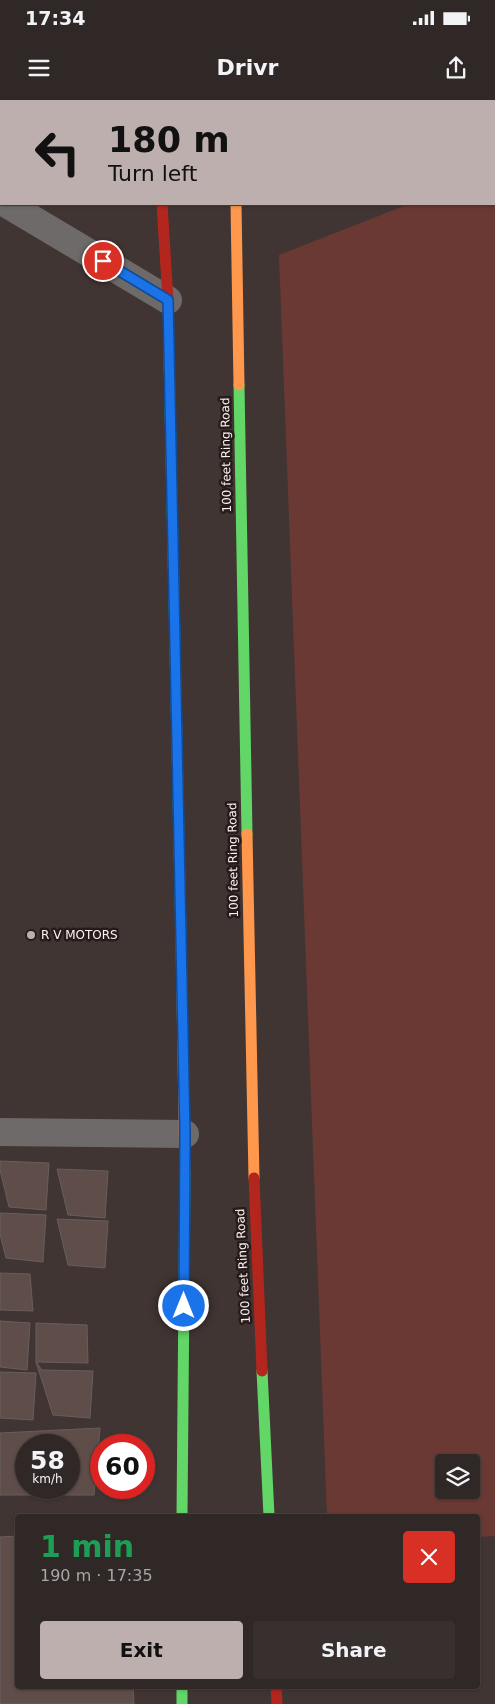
<!DOCTYPE html>
<html lang="en">
<head>
<meta charset="utf-8">
<style>
  :root { --surface:#302826; --page:#38302e; --text:#f1f3f6; --muted:#a8a6a7; --line:#4b4443; --accent:#bcafad }
  body { margin:0; font-family:"DejaVu Sans",sans-serif; background:var(--page); color:var(--text); height:100vh; display:flex; flex-direction:column; font-size:19px; white-space:nowrap }
  * { box-sizing:border-box; margin:0 }
  p { font-size:16px; color:var(--muted) }
  .icon { flex:none; width:28px; height:28px; fill:none; stroke:currentColor; stroke-width:2; stroke-linecap:round; stroke-linejoin:round }
  .map { position:relative; flex:1; overflow:hidden }
  .sheet { position:absolute; left:15px; top:1414px; width:465px; height:175px; display:flex; flex-direction:column; background:var(--surface); border-radius:5px; box-shadow:0 1px 4px #0004,0 0 0 1px var(--line) }
  .sheet>* { flex:none }
  .banner { position:absolute; left:0px; top:0px; width:495px; height:105px; box-shadow:0 1px 4px #0004,0 0 0 1px var(--line); background:#bcafad; color:#111; overflow:hidden }
  .fabs { position:absolute; left:435px; top:1354px; display:grid; gap:10px }
  .fabs a { display:grid; place-items:center; width:45px; height:45px; border-radius:5px; background:var(--surface); box-shadow:0 1px 4px #0004,0 0 0 1px var(--line); font-size:25px }
  .speed { position:absolute; left:15px; top:1334px; display:flex; gap:10px; font-size:25px; font-weight:700; text-align:center }
  .speed>* { display:grid; place-content:center; width:65px; height:65px; border-radius:50%; background:var(--surface); box-shadow:0 1px 4px #0004,0 0 0 1px var(--line); line-height:1 }
  .speed small { font-size:12px; font-weight:400 }
  .speed .limit { border:8px solid #d22; background:#fff; color:#111 }
  .pin { position:absolute; display:grid; place-items:center; width:42px; height:42px; color:#fff; margin:-21px; border:2px solid #fff; border-radius:50%; box-shadow:0 1px 5px #0007 }
  .me { position:absolute; width:55px; margin:-28px; rotate:0deg; stroke-linejoin:round; filter:drop-shadow(0 0 4px #0008) }
  .turn { display:flex; align-items:center; gap:18px; height:105px; padding:0 25px; font-size:22px }
  .turn .icon { width:65px; height:65px; stroke-width:2.5 }
  .turn b { display:block; font-size:35px; line-height:42px }
  .round { display:grid; place-items:center; flex:none; width:52px; height:52px; border-radius:5px; background:var(--page) }
  .overview { display:flex; align-items:center; justify-content:space-between; height:85px; padding:0 25px }
  h1 { font-size:30px; font-weight:700; line-height:38px; color:#1e9e55 }
  .button { display:flex; gap:10px; margin-top:auto; padding:10px 25px }
  .button a { flex:1; height:58px; border-radius:5px; background:var(--accent); color:#111; font-size:20px; font-weight:700; line-height:58px; text-align:center }
  .button a+a { background:var(--page); color:var(--text) }
  .status { display:flex; justify-content:space-between; align-items:center; height:35px; padding:0 25px; background:var(--surface); direction:ltr }
  .status svg { height:14px; fill:currentColor }
  header { display:flex; justify-content:space-between; align-items:center; height:65px; padding:0 25px; background:var(--surface); font-size:22px; font-weight:700 }
  .map>svg:first-child { display:block }
</style>
</head>
<body>
<div class="status"><b>17:34</b><svg viewBox="0 0 49 12"><path d="M0 12V9h3v3zM5 12V6h3v6zM10 12V3h3v9zM15 12V0h3v12zM26 1h20v11H26zM47 4h2v5h-2z"/></svg></div>
<header><svg class="icon" aria-label="menu" viewBox="0 0 24 24"><path d="M4 6h16M4 12h16M4 18h16"/></svg>Drivr<svg class="icon" aria-label="share" viewBox="0 0 24 24"><path d="M12 15V3M7 8l5-5 5 5M5 13v7h14v-7"/></svg></header>
<div class="map">
<svg width="495" height="1604" viewBox="0 0 495 1604">
  <rect width="100%" height="100%" fill="#403533"/>
  <!-- green -->
  <path fill="#6b3933" fill-rule="evenodd" d="M495,70V1436L478,1437V1416H327L279,155L409,104H494ZM444,1362H471V1390H444Z"/>
  <!-- building -->
  <g fill="#5f4d4a" stroke="#675e5c" fill-rule="evenodd">
    <path d="M0,1061L49,1063L46,1110L9,1107L0,1070Z"/>
    <path d="M57,1069L108,1071L105,1118L68,1115Z"/>
    <path d="M0,1113L46,1115L43,1162L6,1158L0,1134Z"/>
    <path d="M57,1119L108,1121L105,1168L68,1165Z"/>
    <path d="M0,1173L30,1174L33,1211L0,1210Z"/>
    <path d="M0,1221L30,1223L27,1270L0,1267Z"/>
    <path d="M36,1223L87,1225L88,1263L36,1262Z"/>
    <path d="M36,1262L42,1270L93,1271L90,1318L53,1315Z"/>
    <path d="M0,1272L36,1273L33,1320L0,1318Z"/>
    <path d="M100,1328L94,1395H0V1333ZM26,1345H69V1388H26Z"/>
    <path d="M18,1436V1586H133L134,1604H0V1437Z"/>
  </g>
  <g fill="none" stroke-linecap="round" stroke-linejoin="round">
    <!-- street -->
    <g stroke="#6f6a6a" stroke-width="28">
      <path d="M67,0L68,1"/>
      <path d="M7,104L168,200"/>
      <path d="M0,1032L185,1034"/>
    </g>
    <!-- fast -->
    <g stroke="#63d668" stroke-width="11">
      <path d="M169,255L181,837"/>
      <path d="M239,285L247,734"/>
      <path d="M262,1271L269,1416"/>
      <path d="M182,1416L185,1074"/>
      <path d="M182,1586V1604"/>
    </g>
    <!-- slow -->
    <g stroke="#ff974d" stroke-width="11">
      <path d="M236,104L239,285"/>
      <path d="M247,734L254,1078"/>
      <path d="M181,837L185,1074"/>
    </g>
    <!-- jam -->
    <g stroke="#b3261e" stroke-width="11">
      <path d="M168,0V1"/>
      <path d="M238,0V1"/>
      <path d="M162,104L168,200L169,255"/>
      <path d="M254,1078L262,1271"/>
      <path d="M276,1586L277,1604"/>
    </g>
  </g>
  <g fill="none" stroke-linecap="round" stroke-linejoin="round">
    <defs>
      <path id="route" d="M103,161L168,200L185,1034L184,1206"/>
    </defs>
    <!-- route casing -->
    <use href="#route" stroke="#114b97" stroke-width="12"/>
    <!-- route -->
    <use href="#route" stroke="#1a73e8" stroke-width="9"/>
  </g>
  <!-- markers -->
  <circle fill="#bcafad" stroke="#251b1a" stroke-width="2" cx="31" cy="835" r="5"/>
  <g text-anchor="middle" stroke-width="5" stroke-linejoin="round" paint-order="stroke">
    <!-- street labels -->
    <g font-size="12" fill="#fff1ef" stroke="#251b1a">
      <text transform="translate(226 355) rotate(-91)" y="4">100 feet Ring Road</text>
      <text transform="translate(233 760) rotate(-91)" y="4">100 feet Ring Road</text>
      <text transform="translate(243 1166) rotate(-93)" y="4">100 feet Ring Road</text>
    </g>
    <!-- poi labels -->
    <g font-size="12" fill="#fff1ef" stroke="#251b1a" text-anchor="start">
      <text x="41" y="839">R V MOTORS</text>
    </g>
  </g>
</svg>
<div class="fabs">
<a><svg class="icon" aria-label="layers" viewBox="0 0 24 24"><path d="M12 4l9 5-9 5-9-5zM3 14l9 5 9-5"/></svg></a>
</div>
<div class="speed"><div>58<small>km/h</small></div><div class="limit">60</div></div>
<div class="pin" style="left:103px;top:161px;background:#d93025"><svg class="icon" aria-label="arrive" viewBox="0 0 24 24"><path d="M6 21V4h12l-3 4 3 4H6"/></svg></div>
<svg class="me" style="left:184px;top:1206px" viewBox="-20 -20 40 40"><circle r="17" fill="#1a73e8" stroke="#fff" stroke-width="3"/><path d="M0-11L8 9 0 5-8 9z" fill="#fff"/></svg>
<div class="banner">
<div class="turn"><svg class="icon" aria-label="left" viewBox="0 0 24 24"><path d="M17 20v-9H6M10 6l-5 5 5 5"/></svg><div><b>180 m</b>Turn left</div></div>
</div>
<section class="sheet">
<div class="overview"><div><h1>1 min</h1><p>190 m · 17:35</p></div><a class="round" style="background:#d93025;color:#fff"><svg class="icon" aria-label="close" viewBox="0 0 24 24"><path d="M6 6l12 12M18 6L6 18"/></svg></a></div>
<div class="button"><a>Exit</a><a>Share</a></div>
</section>
</div>
</body>
</html>
